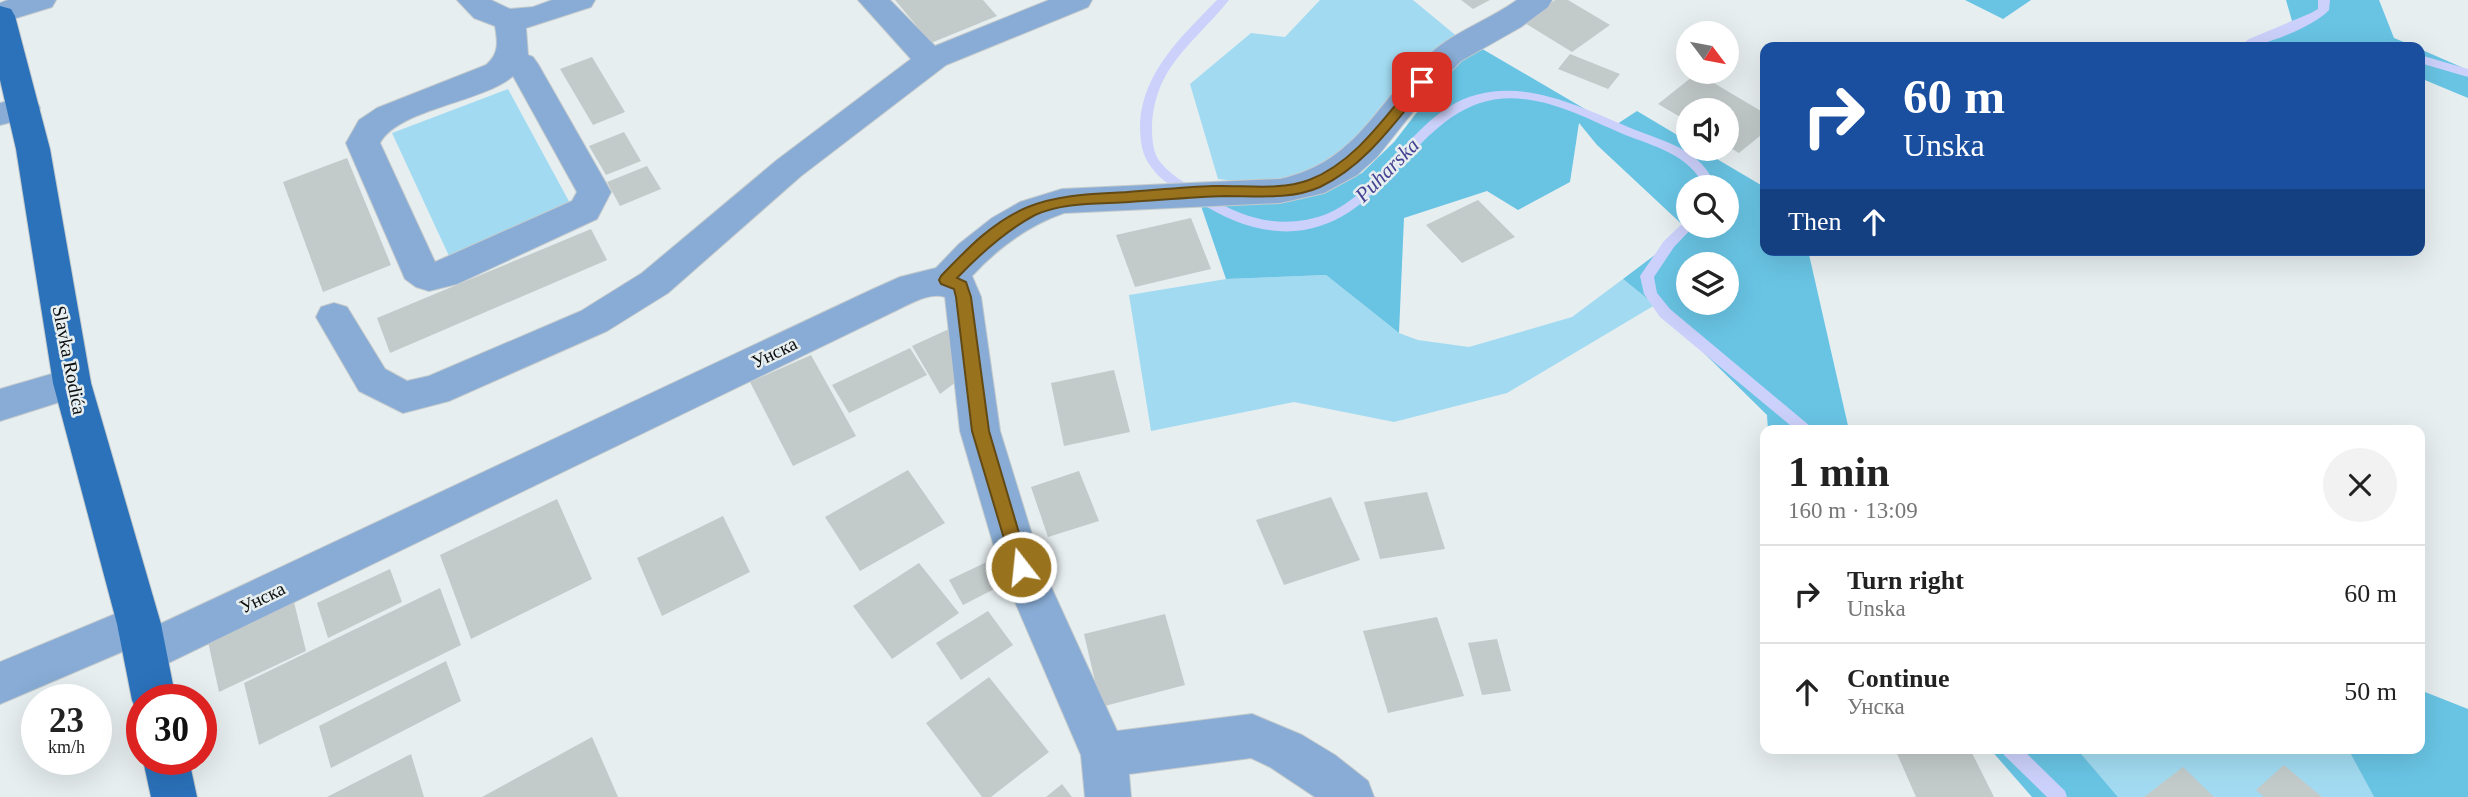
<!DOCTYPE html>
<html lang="en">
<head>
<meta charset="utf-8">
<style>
  :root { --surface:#fff; --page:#f2f2f2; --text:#222; --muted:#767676; --line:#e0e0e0 }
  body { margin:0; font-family:"Times New Roman",serif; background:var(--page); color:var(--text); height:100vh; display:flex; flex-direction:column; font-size:26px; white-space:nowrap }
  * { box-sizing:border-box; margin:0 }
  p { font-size:23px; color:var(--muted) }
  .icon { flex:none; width:38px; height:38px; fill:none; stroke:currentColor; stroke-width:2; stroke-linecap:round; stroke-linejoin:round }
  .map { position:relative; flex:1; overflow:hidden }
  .drawer { position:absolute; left:1760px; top:425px; width:665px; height:329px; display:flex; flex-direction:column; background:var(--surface); border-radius:14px; box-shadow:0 7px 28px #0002 }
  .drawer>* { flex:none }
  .hud { position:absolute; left:1760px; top:42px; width:665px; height:214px; border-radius:14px; box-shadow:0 7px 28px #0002; background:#1a4fa0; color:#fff; overflow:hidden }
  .needle { width:46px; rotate:122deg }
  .fabs { position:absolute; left:1676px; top:21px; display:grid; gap:14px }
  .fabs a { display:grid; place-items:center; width:63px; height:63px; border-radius:50%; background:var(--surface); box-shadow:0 7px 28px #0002; font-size:35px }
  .speed { position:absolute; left:21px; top:684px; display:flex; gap:14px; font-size:35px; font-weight:700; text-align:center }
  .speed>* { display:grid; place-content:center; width:91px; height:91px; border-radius:50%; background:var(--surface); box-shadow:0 7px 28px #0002; line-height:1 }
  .speed small { font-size:18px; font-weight:400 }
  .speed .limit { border:10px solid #d22; background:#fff; color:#111 }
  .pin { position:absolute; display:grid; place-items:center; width:60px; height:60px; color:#fff; margin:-30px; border-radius:14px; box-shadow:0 4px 10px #0006 }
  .me { position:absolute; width:77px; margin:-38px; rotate:344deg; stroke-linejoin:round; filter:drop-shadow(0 0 5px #0008) }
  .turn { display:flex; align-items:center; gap:24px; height:147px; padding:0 28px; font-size:32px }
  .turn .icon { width:91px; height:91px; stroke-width:2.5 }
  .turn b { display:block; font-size:49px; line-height:60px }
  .then { display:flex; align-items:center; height:66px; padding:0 28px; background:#0003; gap:14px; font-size:26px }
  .round { display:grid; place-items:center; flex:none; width:74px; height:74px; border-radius:37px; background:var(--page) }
  .overview { display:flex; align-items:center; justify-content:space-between; height:119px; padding:0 28px }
  h1 { font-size:42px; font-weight:800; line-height:52px }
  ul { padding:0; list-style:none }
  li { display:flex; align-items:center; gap:21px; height:98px; padding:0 28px; border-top:2px solid var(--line) }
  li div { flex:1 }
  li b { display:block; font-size:26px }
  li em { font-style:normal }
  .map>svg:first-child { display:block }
</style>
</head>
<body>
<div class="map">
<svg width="2468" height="797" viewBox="0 0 2468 797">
  <rect width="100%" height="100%" fill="#e7eef0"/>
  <!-- green -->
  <g fill="#a2dbf1">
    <path d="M1320,0H1413L1459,38L1379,119L1322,169L1261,184L1218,179L1190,84L1251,33L1285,37Z"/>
    <path d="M508,89L571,205L449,256L392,133Z"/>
    <path d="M1326,275L1399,333L1418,340L1469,347L1572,317L1623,279L1655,305L1507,393L1394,422L1294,402L1151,431L1129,295L1226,279Z"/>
    <path d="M2077,749H2348L2374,797H2118Z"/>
  </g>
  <!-- forest -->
  <g fill="#69c4e4" fill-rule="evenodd">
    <path d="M1965,0H2031L2003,19Z"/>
    <path d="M2286,0H2379L2394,38L2416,47H2244L2292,21Z"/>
    <path d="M1479,47L1614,126L1637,111L1689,142V149H1700L1766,188V250H1808L1849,430H1768L1767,415L1655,305L1623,279L1688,230L1597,145L1579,123L1570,182L1518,210L1487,191L1404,218L1399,333L1326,275L1226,279L1200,203L1326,190L1362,173L1394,142L1418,111L1432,85L1447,68ZM1689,187H1727V226H1689ZM1689,264H1727V303H1689Z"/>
    <path d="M2420,49L2468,70V98L2420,78Z"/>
    <path d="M2420,690L2468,709V797H2374L2348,749H2420Z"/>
    <path d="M1990,749H2077L2118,797H2032Z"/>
  </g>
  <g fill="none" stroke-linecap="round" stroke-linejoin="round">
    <!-- stream -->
    <g fill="#ccd1fb" fill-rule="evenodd">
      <path d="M1217,0H1229C1194,44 1154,66 1152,128C1152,140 1153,154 1161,163C1173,178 1193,187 1209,197C1240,217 1277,228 1314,218C1344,211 1366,188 1386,166C1405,146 1424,123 1447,108C1506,70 1572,103 1628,127C1664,142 1701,148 1716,187H1704C1691,155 1653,146 1623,134C1590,120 1559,103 1523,99C1421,88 1398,215 1304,230C1266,236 1230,222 1199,202C1183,192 1163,184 1152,168C1141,155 1140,139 1140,123C1143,71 1183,35 1217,0Z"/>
      <path d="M2318,0H2330L2329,10C2314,27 2260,48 2238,47L2249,39L2311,13L2318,9Z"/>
      <path d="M2420,55L2468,69V77L2420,63Z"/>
      <path d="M1689,219V226H1694L1693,227L1674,247L1654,277L1657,293L1670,309L1810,426L1812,430H1796L1660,317L1644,294L1640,276L1664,241L1685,221Z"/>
      <path d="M2002,749H2022L2065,791L2067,797H2047L2004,755Z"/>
    </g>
  </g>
  <!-- building -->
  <g fill="#c3caca">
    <path d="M895,0H983L997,16L931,43Z"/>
    <path d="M1461,0H1490L1473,9Z"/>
    <path d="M1555,0H1568L1610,25L1572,52L1523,22Z"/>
    <path d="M1570,54L1620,74L1608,89L1558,69Z"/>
    <path d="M592,57L625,112L593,125L560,69Z"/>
    <path d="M1697,73L1766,114V131L1739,153L1727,146V110H1689V122L1658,104Z"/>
    <path d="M624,132L641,161L606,175L589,146Z"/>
    <path d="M347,158L391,265L323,292L283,182Z"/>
    <path d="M647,166L661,189L620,206L607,182Z"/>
    <path d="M1478,200L1515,237L1462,263L1426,225Z"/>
    <path d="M1191,218L1211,269L1135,287L1116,235Z"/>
    <path d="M591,229L607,260L390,353L377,318Z"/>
    <path d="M949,329L956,382L940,394L912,346Z"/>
    <path d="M910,348L927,375L849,413L832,385Z"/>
    <path d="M811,355L856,436L793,466L750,382Z"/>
    <path d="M1114,370L1130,432L1064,446L1051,383Z"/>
    <path d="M908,470L945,523L860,571L825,517Z"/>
    <path d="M1079,471L1099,521L1048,537L1031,487Z"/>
    <path d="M1427,492L1445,549L1380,559L1364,502Z"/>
    <path d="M1331,497L1360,560L1284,585L1256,520Z"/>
    <path d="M557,499L592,579L471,639L440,555Z"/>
    <path d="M723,516L750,572L662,616L637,558Z"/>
    <path d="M995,558L1008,582L963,605L949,580Z"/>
    <path d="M919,563L959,613L892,659L853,606Z"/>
    <path d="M390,569L402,602L328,638L317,603Z"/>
    <path d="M440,588L461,645L259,745L244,683Z"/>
    <path d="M293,598L306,651L219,692L207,637Z"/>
    <path d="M988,611L1013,645L961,680L936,643Z"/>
    <path d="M1165,614L1185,685L1101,707L1084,634Z"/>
    <path d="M1437,617L1464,696L1388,713L1363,631Z"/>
    <path d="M1497,639L1511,691L1482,695L1468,643Z"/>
    <path d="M446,661L461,701L331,768L319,726Z"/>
    <path d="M989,677L1049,752L991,797H982L926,723Z"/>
    <path d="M592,737L618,797H482Z"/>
    <path d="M1895,749H1970L1994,797H1916Z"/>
    <path d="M411,754L424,797H327Z"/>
    <path d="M2284,765L2322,797H2264L2256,790Z"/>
    <path d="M2183,767L2214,797H2144Z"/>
    <path d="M1062,784L1072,797H1046Z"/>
  </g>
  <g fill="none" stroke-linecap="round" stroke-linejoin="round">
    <defs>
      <g id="minor">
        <path d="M8,0H56L52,7L0,23V3Z"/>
        <path d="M457,0H491L510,9L533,7L552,0H595L591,7L526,28L528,55L533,57L538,64L611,192L597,219L457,284L429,291L416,287L405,279L346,143L359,120L377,108L486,65C499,54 498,43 495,26L474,18ZM513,76L577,192L572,201L435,262L380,143C398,109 484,102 513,76Z"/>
        <path d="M858,0H890L935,46L1049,0H1092L1088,7L946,65L801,176L668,293L607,331L449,401L403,413L359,391L316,317L321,307L334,303L347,307L385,369L407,381L429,376L581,311L642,273L777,160L911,59Z"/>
        <path d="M1517,0H1552L1548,7L1521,27L1461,61L1420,103L1377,157L1357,175L1324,193L1280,203L1064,213C1027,226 998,248 972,276L981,297L1000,431L1042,567L1117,731L1252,714L1302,735L1335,755L1368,781L1374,797H1315L1270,767L1251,758L1129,774L1131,797H1085L1081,755L1000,567L960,431L945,297C929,292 912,303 897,310L160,667L145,673L130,667L124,651L0,704V662L139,604L154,610L160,624L871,290L900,277L936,268L959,244L992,218L1020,202L1062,189L1280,179C1363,161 1378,94 1438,47C1462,29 1492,18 1517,0Z"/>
        <path d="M24,97L36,100L40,108L36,116L0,125V103Z"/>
        <path d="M72,368L85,372L91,383L85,394L0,421V389Z"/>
      </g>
      <g id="major">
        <path d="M0,6L11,9L15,16L50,149L91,383L161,624L176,700H142V716L138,715L132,700L117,624L53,383L16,149L0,80Z"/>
        <path d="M143,760H189L197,797H151Z"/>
      </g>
    </defs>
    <!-- minor casing -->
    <use href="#minor" stroke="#c4cacc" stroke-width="2"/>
    <!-- major casing -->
    <use href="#major" stroke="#c4cacc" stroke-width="2"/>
    <!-- minor -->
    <use href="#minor" fill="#88acd5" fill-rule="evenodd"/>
    <!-- major -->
    <use href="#major" fill="#2b72bb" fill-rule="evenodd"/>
  </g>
  <!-- route -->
  <path fill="#99721e" stroke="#634a14" stroke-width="2" d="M1422,77L1426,79V85C1394,123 1366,165 1320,187C1291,200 1256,196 1225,196C1193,197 1161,200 1129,202C1099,204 1063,202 1035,215C1005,231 980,254 957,278L966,282L971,297L989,431L1029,567L1027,572L1021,574L1014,572L972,431L956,297L954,289L941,284L939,280L941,276C966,250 993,221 1028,207C1060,194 1094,194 1128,192C1156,190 1185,187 1213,186C1245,185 1279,191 1309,180C1356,162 1386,115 1417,79Z"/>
  <g text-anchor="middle" stroke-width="5" stroke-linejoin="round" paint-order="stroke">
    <!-- street labels -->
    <g font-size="19" fill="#0a0d0d" stroke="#e7eef0">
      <text transform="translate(774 352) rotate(-26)" y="7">Унска</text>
      <text transform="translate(70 360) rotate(79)" y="7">Slavka Rodića</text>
      <text transform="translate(262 597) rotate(-26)" y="7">Унска</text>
    </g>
    <!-- water labels -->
    <g font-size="21" font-style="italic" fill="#454393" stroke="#e7eef0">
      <text transform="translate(1387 170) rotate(-45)" y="7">Puharska</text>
    </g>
  </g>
</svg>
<div class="fabs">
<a><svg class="needle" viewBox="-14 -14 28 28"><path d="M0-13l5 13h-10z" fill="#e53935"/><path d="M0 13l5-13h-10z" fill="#767676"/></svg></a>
<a><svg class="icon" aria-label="sound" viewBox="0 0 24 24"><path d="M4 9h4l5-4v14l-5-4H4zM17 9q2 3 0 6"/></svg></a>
<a><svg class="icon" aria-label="search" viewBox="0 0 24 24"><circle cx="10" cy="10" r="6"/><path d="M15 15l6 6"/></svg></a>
<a><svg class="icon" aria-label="layers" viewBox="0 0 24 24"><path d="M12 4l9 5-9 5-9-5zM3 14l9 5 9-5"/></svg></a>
</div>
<div class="speed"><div>23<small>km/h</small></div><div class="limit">30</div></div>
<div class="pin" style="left:1422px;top:82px;background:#d93025"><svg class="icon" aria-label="arrive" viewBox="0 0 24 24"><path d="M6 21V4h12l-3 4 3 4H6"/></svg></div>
<svg class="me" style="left:1021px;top:567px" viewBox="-20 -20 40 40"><circle r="17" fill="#99721e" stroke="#fff" stroke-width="3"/><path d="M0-11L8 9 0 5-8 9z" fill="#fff"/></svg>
<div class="hud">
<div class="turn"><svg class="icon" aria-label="right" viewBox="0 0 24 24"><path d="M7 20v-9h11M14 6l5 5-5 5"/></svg><div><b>60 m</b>Unska</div></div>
<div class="then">Then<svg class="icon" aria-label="ahead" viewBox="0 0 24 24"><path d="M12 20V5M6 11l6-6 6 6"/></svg></div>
</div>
<section class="drawer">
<div class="overview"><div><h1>1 min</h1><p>160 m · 13:09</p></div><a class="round"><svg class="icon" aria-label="close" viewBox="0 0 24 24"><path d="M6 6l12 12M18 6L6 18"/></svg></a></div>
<ul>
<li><svg class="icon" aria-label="right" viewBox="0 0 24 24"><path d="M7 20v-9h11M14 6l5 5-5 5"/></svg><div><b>Turn right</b><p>Unska</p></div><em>60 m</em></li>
<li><svg class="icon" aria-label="ahead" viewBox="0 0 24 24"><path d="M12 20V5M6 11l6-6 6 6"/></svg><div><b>Continue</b><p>Унска</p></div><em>50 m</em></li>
</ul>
</section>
</div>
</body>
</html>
